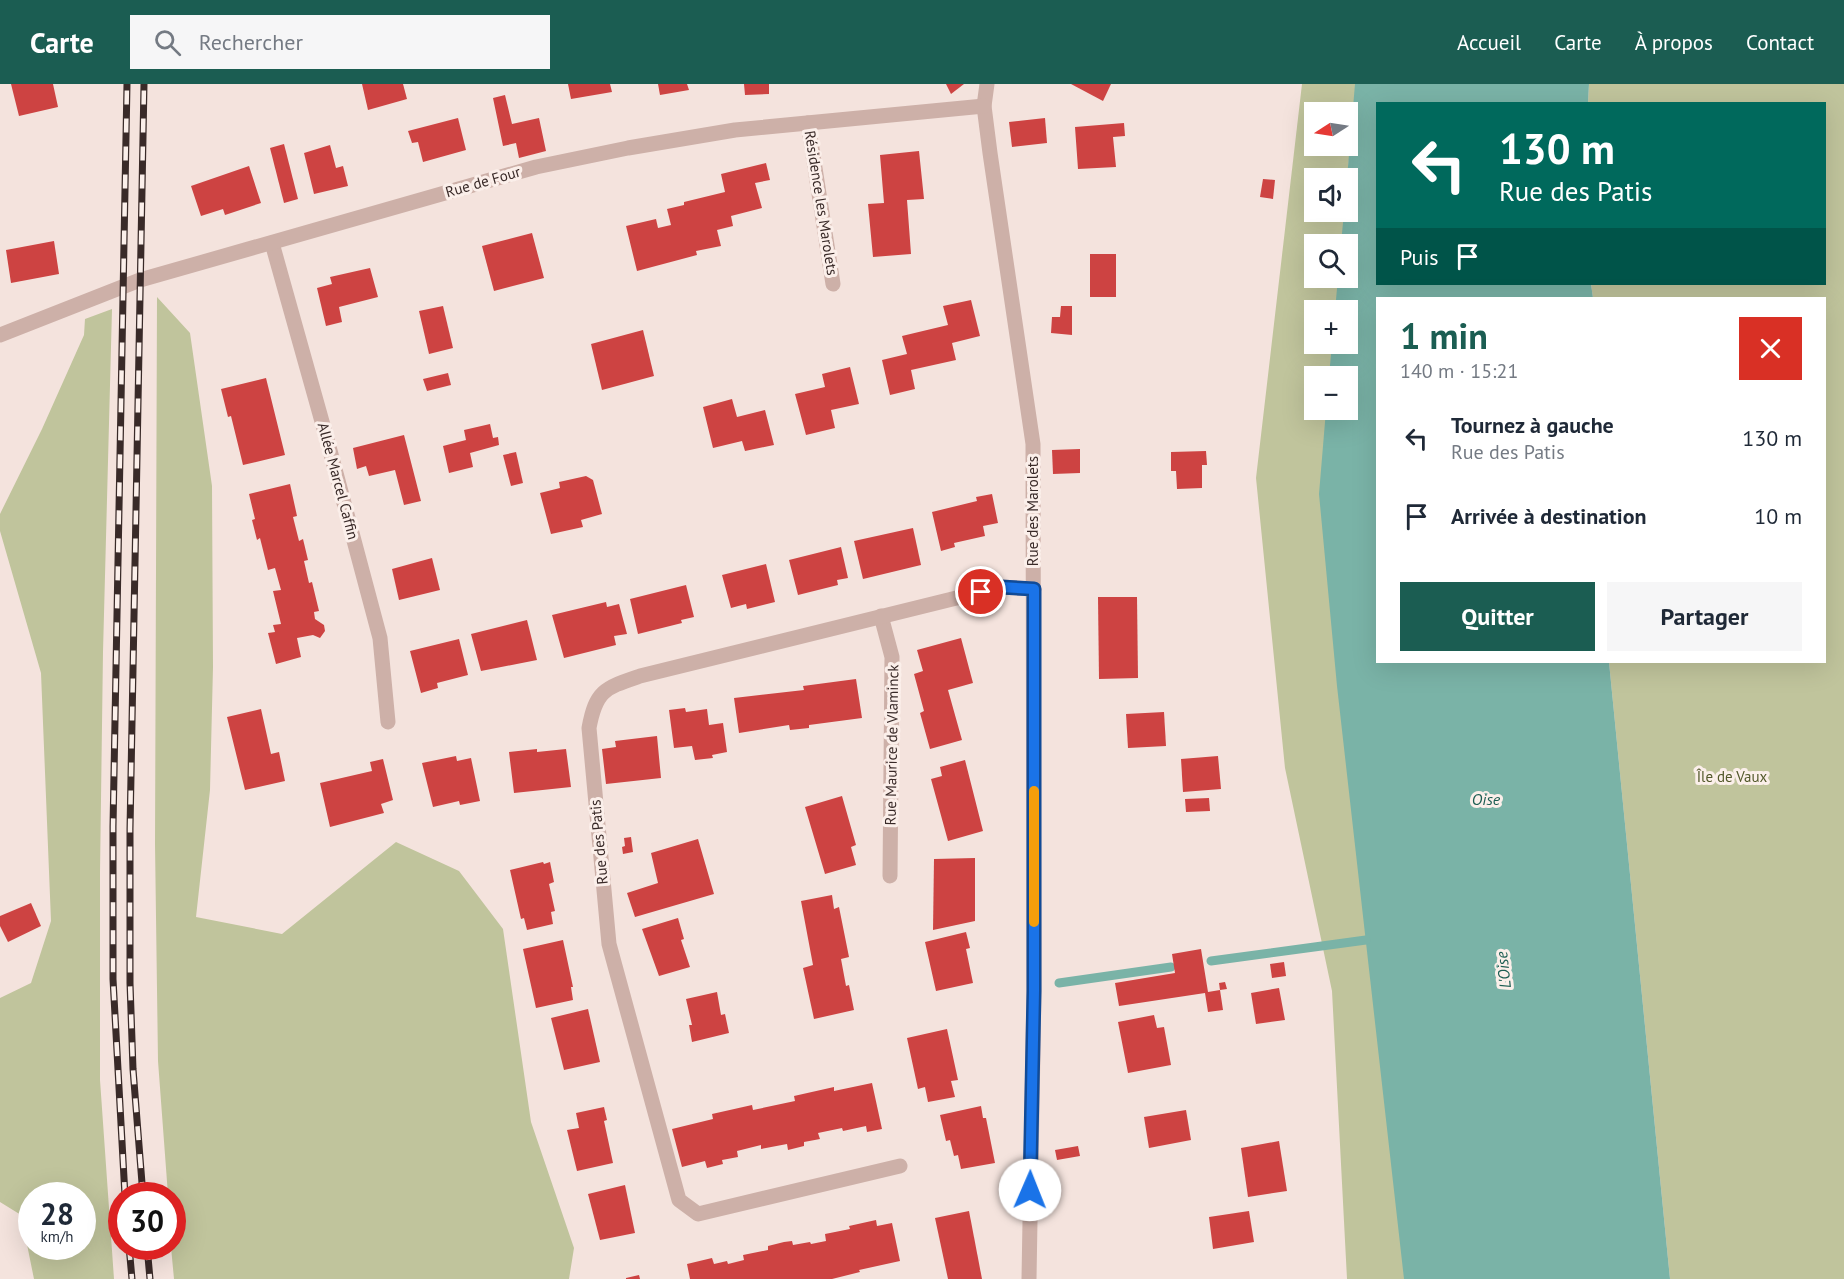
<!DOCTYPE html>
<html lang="fr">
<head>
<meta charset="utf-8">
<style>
  :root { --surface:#fff; --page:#f6f6f7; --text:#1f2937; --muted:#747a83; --accent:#1b5d52 }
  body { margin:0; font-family:"PT Sans",sans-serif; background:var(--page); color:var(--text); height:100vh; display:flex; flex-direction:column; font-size:22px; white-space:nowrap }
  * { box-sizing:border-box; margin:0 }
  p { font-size:20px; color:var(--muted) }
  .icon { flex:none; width:33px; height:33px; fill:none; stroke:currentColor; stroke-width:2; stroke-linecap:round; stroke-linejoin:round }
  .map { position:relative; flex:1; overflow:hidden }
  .panel { position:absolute; left:1376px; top:213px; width:450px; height:366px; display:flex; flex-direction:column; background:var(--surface); border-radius:0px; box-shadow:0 6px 24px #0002 }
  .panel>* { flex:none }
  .hud { position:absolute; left:1376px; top:18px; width:450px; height:183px; border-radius:0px; box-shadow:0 6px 24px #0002; background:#00695c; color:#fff; overflow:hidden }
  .needle { width:39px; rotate:258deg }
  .tools { position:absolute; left:1304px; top:18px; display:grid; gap:12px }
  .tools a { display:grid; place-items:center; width:54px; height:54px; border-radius:0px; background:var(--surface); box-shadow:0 6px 24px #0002; font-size:30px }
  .speed { position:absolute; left:18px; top:1098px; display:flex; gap:12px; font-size:30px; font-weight:700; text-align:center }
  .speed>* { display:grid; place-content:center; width:78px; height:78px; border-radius:50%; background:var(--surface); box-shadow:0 6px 24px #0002; line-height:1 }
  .speed small { font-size:15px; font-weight:400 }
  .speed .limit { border:9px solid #d22; background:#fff; color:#111 }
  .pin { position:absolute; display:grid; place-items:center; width:51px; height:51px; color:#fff; margin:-26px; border:3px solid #fff; border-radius:50%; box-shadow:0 2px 6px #0007 }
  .me { position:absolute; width:66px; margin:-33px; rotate:1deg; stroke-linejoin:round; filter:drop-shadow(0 0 4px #0008) }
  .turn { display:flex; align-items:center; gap:21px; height:126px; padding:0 24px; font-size:27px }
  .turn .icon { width:78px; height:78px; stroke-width:2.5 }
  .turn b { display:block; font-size:42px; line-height:51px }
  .then { display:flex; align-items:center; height:57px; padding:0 24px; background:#0003; gap:12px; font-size:22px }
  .round { display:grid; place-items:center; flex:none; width:63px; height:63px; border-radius:0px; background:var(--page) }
  .overview { display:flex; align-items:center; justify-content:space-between; height:102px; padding:0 24px }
  h1 { font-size:36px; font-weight:700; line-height:45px; color:var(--accent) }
  .action { display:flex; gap:12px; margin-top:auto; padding:12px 24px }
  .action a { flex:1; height:69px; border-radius:0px; background:var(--accent); color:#fff; font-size:24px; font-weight:700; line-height:69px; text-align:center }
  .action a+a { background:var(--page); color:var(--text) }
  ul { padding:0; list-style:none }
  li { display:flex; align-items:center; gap:18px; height:78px; padding:0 24px }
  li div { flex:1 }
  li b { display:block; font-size:22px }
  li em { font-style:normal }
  header { display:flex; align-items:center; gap:36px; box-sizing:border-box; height:84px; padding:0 30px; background:var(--accent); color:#fff }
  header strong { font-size:28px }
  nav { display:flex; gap:33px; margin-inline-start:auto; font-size:21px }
  .search { width:420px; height:54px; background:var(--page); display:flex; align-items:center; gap:15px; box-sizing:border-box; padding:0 21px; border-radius:0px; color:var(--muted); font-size:22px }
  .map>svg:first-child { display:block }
</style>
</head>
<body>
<header>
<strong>Carte</strong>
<div class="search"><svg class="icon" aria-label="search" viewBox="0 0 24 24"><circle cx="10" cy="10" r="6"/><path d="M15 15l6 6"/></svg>Rechercher</div>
<nav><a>Accueil</a><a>Carte</a><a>À propos</a><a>Contact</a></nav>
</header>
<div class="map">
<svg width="1844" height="1195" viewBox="0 0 1844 1195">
  <rect width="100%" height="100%" fill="#f4e3dd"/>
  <!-- green -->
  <g fill="#c0c49c" fill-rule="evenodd">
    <path d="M1302,0H1357L1347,94H1314V128H1345L1342,160H1314V194H1340L1337,226H1314V260H1334L1331,292H1314V326H1328L1405,1195H1347L1332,907L1285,684L1256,394ZM1314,28H1347V62H1314Z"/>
    <path d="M1589,0H1844V1195H1670L1609,578H1824V214H1593L1591,200H1824V20L1588,19Z"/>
    <path d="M157,213L190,249L212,402L213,583L210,706L196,833L282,850L396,758L459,787L503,845L531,1038L574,1164L569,1195H174L171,1163L172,1112L168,1111L158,977L155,760Z"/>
    <path d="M112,225L103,568L100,789V996L114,1195H34L21,1131L0,1118V914L31,899L51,837L41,589L0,447V430L42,345L84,251L85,235ZM32,1112H82V1162H32Z"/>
  </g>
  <!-- water -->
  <path fill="#7ab3a7" d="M1355,0H1589L1588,19L1377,20V200H1591L1593,214H1377V578H1609L1670,1195H1404L1337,602L1319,410L1326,326H1347V292H1329L1332,260H1347V226H1335L1338,194H1347V160H1341L1344,128H1347V94Z"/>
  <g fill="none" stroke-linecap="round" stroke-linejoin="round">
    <!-- stream -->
    <g stroke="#7ab3a7" stroke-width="9">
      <path d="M1211,877L1366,856"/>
      <path d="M1059,899L1171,883"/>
    </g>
  </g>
  <!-- building -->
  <g fill="#cd4342">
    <path d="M11,0H53L58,23L19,32Z"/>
    <path d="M362,0H403L407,15L368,26Z"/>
    <path d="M568,0H610L612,8L571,15Z"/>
    <path d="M658,0H687L689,6L660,11Z"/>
    <path d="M744,0H769V10L745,11Z"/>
    <path d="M946,0H964L951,10Z"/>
    <path d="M1071,0H1111L1103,17Z"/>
    <path d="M505,11L512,40L539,34L546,67L519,74L516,59L503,62L493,14Z"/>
    <path d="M458,34L466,66L423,78L418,58L412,59L408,47Z"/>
    <path d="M1045,34L1047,59L1012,63L1009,38Z"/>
    <path d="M1124,39L1125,52L1113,53L1116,83L1078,85L1075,43Z"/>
    <path d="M284,60L298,115L284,119L270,64Z"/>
    <path d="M330,61L336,84L343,82L348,102L314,110L304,69Z"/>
    <path d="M919,67L924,115L907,116L911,170L873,173L868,120L884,119L880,71Z"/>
    <path d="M766,79L770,96L755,99L762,124L731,132L733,142L717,146L721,162L696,167L697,171L637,187L626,142L656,135L658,144L671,141L667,125L684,121V118L725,108L721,90Z"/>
    <path d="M249,82L261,119L225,131L223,125L201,132L191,102Z"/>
    <path d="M1263,95L1275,96L1273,115L1260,113Z"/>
    <path d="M532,149L544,194L494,207L482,162Z"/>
    <path d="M54,157L59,190L11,199L6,166Z"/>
    <rect x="1090" y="170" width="26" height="43"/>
    <path d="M370,184L378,213L339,223L342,238L326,242L317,204L332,200L330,193Z"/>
    <path d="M971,216L980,252L952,259L956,276L911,286L915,305L890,311L882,276L907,270L902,252L948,241L943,222Z"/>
    <path d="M443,222L453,264L429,270L419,227Z"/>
    <path d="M1061,222H1072V251L1051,249L1052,233H1060Z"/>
    <path d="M643,246L654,292L602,306L591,260Z"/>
    <path d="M850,283L859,320L831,326L835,344L806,351L795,310L825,303L822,290Z"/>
    <path d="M448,289L451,301L427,307L423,295Z"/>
    <path d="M266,294L285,371L243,381L231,332L228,333L221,305Z"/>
    <path d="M732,315L737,333L765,326L774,361L745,367L742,357L713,364L703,323Z"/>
    <path d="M490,340L493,354L498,353L499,361L470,369L473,383L449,389L443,362L466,356L464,346Z"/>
    <path d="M404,351L421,417L404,421L395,386L369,392L366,382L357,385L353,364Z"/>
    <path d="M1080,365V389L1053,390L1052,366Z"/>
    <path d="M1206,367L1207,381H1202V404L1177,405L1176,387H1171V368Z"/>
    <path d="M516,368L523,399L511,402L503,371Z"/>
    <path d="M586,392L593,396L602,430L581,436L583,443L551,450L540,409L560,404L559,398Z"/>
    <path d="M290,400L297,432L293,433L299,457L303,455L308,476L304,477L309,499L312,498L319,527L314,528L315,535L324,541L325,547L320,554L313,551L297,554L301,573L276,580L268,549L275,548L273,541L281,540L273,507L281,506L275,484L268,486L260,454L257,456L252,436L255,435L249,410Z"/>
    <path d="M992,410L998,439L983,442L985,452L954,459L955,463L941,467L932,428L977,417L976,413Z"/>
    <path d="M913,444L921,481L863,495L854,457Z"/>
    <path d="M841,463L848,494L837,496L838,501L798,511L789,476Z"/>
    <path d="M432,474L440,506L399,516L392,485Z"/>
    <path d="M766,480L775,518L747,525L746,520L731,524L722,491Z"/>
    <path d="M686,501L694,533L681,536L682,539L638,550L630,515Z"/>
    <path d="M1098,513H1137L1138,594L1099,595Z"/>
    <path d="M606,518L607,523L619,520L627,550L614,552L616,561L564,574L552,531Z"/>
    <path d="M527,536L537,576L481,587L471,550Z"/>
    <path d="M961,554L973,599L948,606L962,656L930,665L920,629L924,627L914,590L923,587L917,566Z"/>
    <path d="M459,555L468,591L437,599L438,604L421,609L410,567Z"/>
    <path d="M856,595L862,634L809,641V644L790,646L789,641L739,649L734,614L804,606L803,602Z"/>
    <path d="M685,624L686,628L707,625L709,641L723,639L727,668L712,671L713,674L695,676L692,662L674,664L669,626Z"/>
    <path d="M261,625L271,670L279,668L285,697L245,706L227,633Z"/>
    <path d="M1164,628L1166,662L1128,664L1126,630Z"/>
    <path d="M657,652L661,694L606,700L602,665L616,663L615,657Z"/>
    <path d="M537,665V668L566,665L571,703L514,709L509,668Z"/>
    <path d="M456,672L457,677L471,674L480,717L460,721L459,717L433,723L422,679Z"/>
    <path d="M1218,672L1221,705L1183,708L1181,675Z"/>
    <path d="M383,675L393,716L381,720L384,729L330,743L320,699L372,687L370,678Z"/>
    <path d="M965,676L983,747L948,757L931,695L942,692L940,683Z"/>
    <path d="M842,712L856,761L851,763L856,781L825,790L805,723Z"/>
    <path d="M1209,714L1210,727L1186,728L1185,715Z"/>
    <path d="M631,753L633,768L623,770L622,763L625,762L624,754Z"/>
    <path d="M698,755L714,810L635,833L627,809L658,799L651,769Z"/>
    <path d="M975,774V837L933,846L934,775Z"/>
    <path d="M543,778L544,780L550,778L554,798L549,800L555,827L551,828L553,840L527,846L524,834L521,835L510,786Z"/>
    <path d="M832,811L834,825L839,823L849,873L841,875L846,902L849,901L854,926L814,935L803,884L813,881L801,817Z"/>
    <path d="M31,819L41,842L8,858L0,842V832Z"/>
    <path d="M678,834L684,855L681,856L690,883L659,892L642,845Z"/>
    <path d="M966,848L970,864L966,865L973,899L936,907L925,858Z"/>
    <path d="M563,856L573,903H571L573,916L536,924L523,865Z"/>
    <path d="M1201,865L1208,908L1220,906L1223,926L1208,928L1205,909L1119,922L1115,899L1175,889L1172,870Z"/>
    <path d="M1284,878L1286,892L1272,894L1270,880Z"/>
    <path d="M1225,898L1227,905L1220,906L1219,899Z"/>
    <path d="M1279,904L1285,936L1256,940L1251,909Z"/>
    <path d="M717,908L721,931L725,930L729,949L692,958L689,941H692L686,915Z"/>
    <path d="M588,925L600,978L564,986L551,934Z"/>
    <path d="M1154,931L1157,944L1164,943L1171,981L1128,989L1118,938Z"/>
    <path d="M947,945L958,996L951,997L955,1013L928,1018L925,1003L918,1005L907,954Z"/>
    <path d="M872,999L882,1045L867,1048L866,1042L843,1047L842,1044L818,1049L820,1055L804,1058V1062L788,1066L787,1060L761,1065V1061L737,1067L738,1073L722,1076L723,1080L707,1084L705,1077L682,1083L672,1045L713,1035L712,1030L752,1021L753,1026L795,1017L794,1012L834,1003V1007Z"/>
    <path d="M981,1022L983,1034H986L995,1079L961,1085L958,1071L954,1072L950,1056L946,1057L940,1031Z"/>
    <path d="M604,1023L607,1036L604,1037L613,1079L577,1087L567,1046L579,1044L576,1029Z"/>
    <path d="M1186,1026L1191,1056L1149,1064L1144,1033Z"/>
    <path d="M1279,1057L1287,1107L1248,1113L1241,1064Z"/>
    <path d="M1078,1062L1080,1072L1057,1076L1055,1066Z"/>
    <path d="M625,1101L635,1149L600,1156L588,1110Z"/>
    <path d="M969,1127L982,1195H948L935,1134Z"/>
    <path d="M1249,1127L1254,1158L1213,1165L1209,1133Z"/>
    <path d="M876,1136L877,1142L892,1139L900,1177L859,1186L860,1188L832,1195H690L687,1180L712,1174L714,1180L727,1177L728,1180L744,1176L743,1171L768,1166V1162L784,1158L792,1157L793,1161L810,1158L811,1160L826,1157L825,1150L850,1145L849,1142Z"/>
    <path d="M639,1191L640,1195H626V1194Z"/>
  </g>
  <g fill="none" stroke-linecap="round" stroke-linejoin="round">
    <!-- minor -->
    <g stroke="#cdb0a8" stroke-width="15">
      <path d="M987,0L984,22L990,69L1033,360L1034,907L1029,1195"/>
      <path d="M808,39L833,200"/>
      <path d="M272,159L328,359L380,554L388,638"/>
      <path d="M0,251L140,196L536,83L628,64L735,46L984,22"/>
      <path d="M881,532L892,573L890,792"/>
      <path d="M900,1082L698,1130L679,1116L609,860L589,644C596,606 605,604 640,592L1001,503L1034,505"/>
    </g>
    <defs>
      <g id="rail">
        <path d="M125,1112L113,895V743L127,0"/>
        <path d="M143,1112L133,985L130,899V745L144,0"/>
        <path d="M129,1162L132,1195"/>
        <path d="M147,1162L150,1195"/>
      </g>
    </defs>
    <!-- rail casing -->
    <use href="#rail" stroke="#392a28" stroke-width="7"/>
    <!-- rail -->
    <use href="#rail" stroke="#fbefea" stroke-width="4.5" stroke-dasharray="14" stroke-linecap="butt"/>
  </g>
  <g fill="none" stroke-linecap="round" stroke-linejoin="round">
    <defs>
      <path id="route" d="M981,508L1001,503L1034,505V907L1030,1106"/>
    </defs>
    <!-- route casing -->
    <use href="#route" stroke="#114b97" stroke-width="15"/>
    <!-- route -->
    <use href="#route" stroke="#1a73e8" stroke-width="10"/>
    <!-- slow -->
    <path stroke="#f59e0b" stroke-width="10" d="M1034,707V838"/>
  </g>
  <g text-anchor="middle" stroke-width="6" stroke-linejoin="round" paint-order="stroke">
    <!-- street labels -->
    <g font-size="15" fill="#392a28" stroke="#fbefea">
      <text transform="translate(483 98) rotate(-16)" y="5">Rue de Four</text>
      <text transform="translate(821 119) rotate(81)" y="5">Résidence les Marolets</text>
      <text transform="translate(338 397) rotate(75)" y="5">Allée Marcel Caffin</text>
      <text transform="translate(1033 427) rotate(-90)" y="5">Rue des Marolets</text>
      <text transform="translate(892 661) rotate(-89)" y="5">Rue Maurice de Vlaminck</text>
      <text transform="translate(599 758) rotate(-95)" y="5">Rue des Patis</text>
    </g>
    <!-- park labels -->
    <g font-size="15" fill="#53592b" stroke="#fbefea">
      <text x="1732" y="698">Île de Vaux</text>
    </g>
    <!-- water labels -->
    <g font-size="16" font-style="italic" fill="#1b5d52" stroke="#fbefea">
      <text x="1486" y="721">Oise</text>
      <text transform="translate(1503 886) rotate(-96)" y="6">L'Oise</text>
    </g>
  </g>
</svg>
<div class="tools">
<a><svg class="needle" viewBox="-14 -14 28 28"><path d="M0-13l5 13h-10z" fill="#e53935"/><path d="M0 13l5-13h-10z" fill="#747a83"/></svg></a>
<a><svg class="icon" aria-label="sound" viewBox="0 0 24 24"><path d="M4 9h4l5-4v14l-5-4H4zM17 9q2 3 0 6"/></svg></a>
<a><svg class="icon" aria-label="search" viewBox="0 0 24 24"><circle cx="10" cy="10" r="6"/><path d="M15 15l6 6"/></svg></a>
<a>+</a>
<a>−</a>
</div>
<div class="speed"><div>28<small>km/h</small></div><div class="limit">30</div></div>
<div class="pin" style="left:981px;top:508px;background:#d93025"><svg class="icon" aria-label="arrive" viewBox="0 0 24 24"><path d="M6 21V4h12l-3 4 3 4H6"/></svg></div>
<svg class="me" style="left:1030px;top:1106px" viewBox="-20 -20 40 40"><circle r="19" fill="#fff"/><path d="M0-13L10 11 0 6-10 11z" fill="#1a73e8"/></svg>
<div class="hud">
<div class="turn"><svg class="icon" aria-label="left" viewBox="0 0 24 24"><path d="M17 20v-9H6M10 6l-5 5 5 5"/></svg><div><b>130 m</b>Rue des Patis</div></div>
<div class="then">Puis<svg class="icon" aria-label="arrive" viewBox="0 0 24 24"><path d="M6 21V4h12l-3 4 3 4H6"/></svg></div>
</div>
<section class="panel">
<div class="overview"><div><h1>1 min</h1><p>140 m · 15:21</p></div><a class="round" style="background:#d93025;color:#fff"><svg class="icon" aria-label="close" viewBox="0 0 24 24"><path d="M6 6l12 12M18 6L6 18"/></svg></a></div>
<ul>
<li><svg class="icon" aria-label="left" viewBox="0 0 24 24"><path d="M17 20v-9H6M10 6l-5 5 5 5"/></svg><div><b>Tournez à gauche</b><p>Rue des Patis</p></div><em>130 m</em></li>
<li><svg class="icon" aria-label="arrive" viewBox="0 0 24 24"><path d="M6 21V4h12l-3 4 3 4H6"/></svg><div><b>Arrivée à destination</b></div><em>10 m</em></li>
</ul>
<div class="action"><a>Quitter</a><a>Partager</a></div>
</section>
</div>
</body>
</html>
